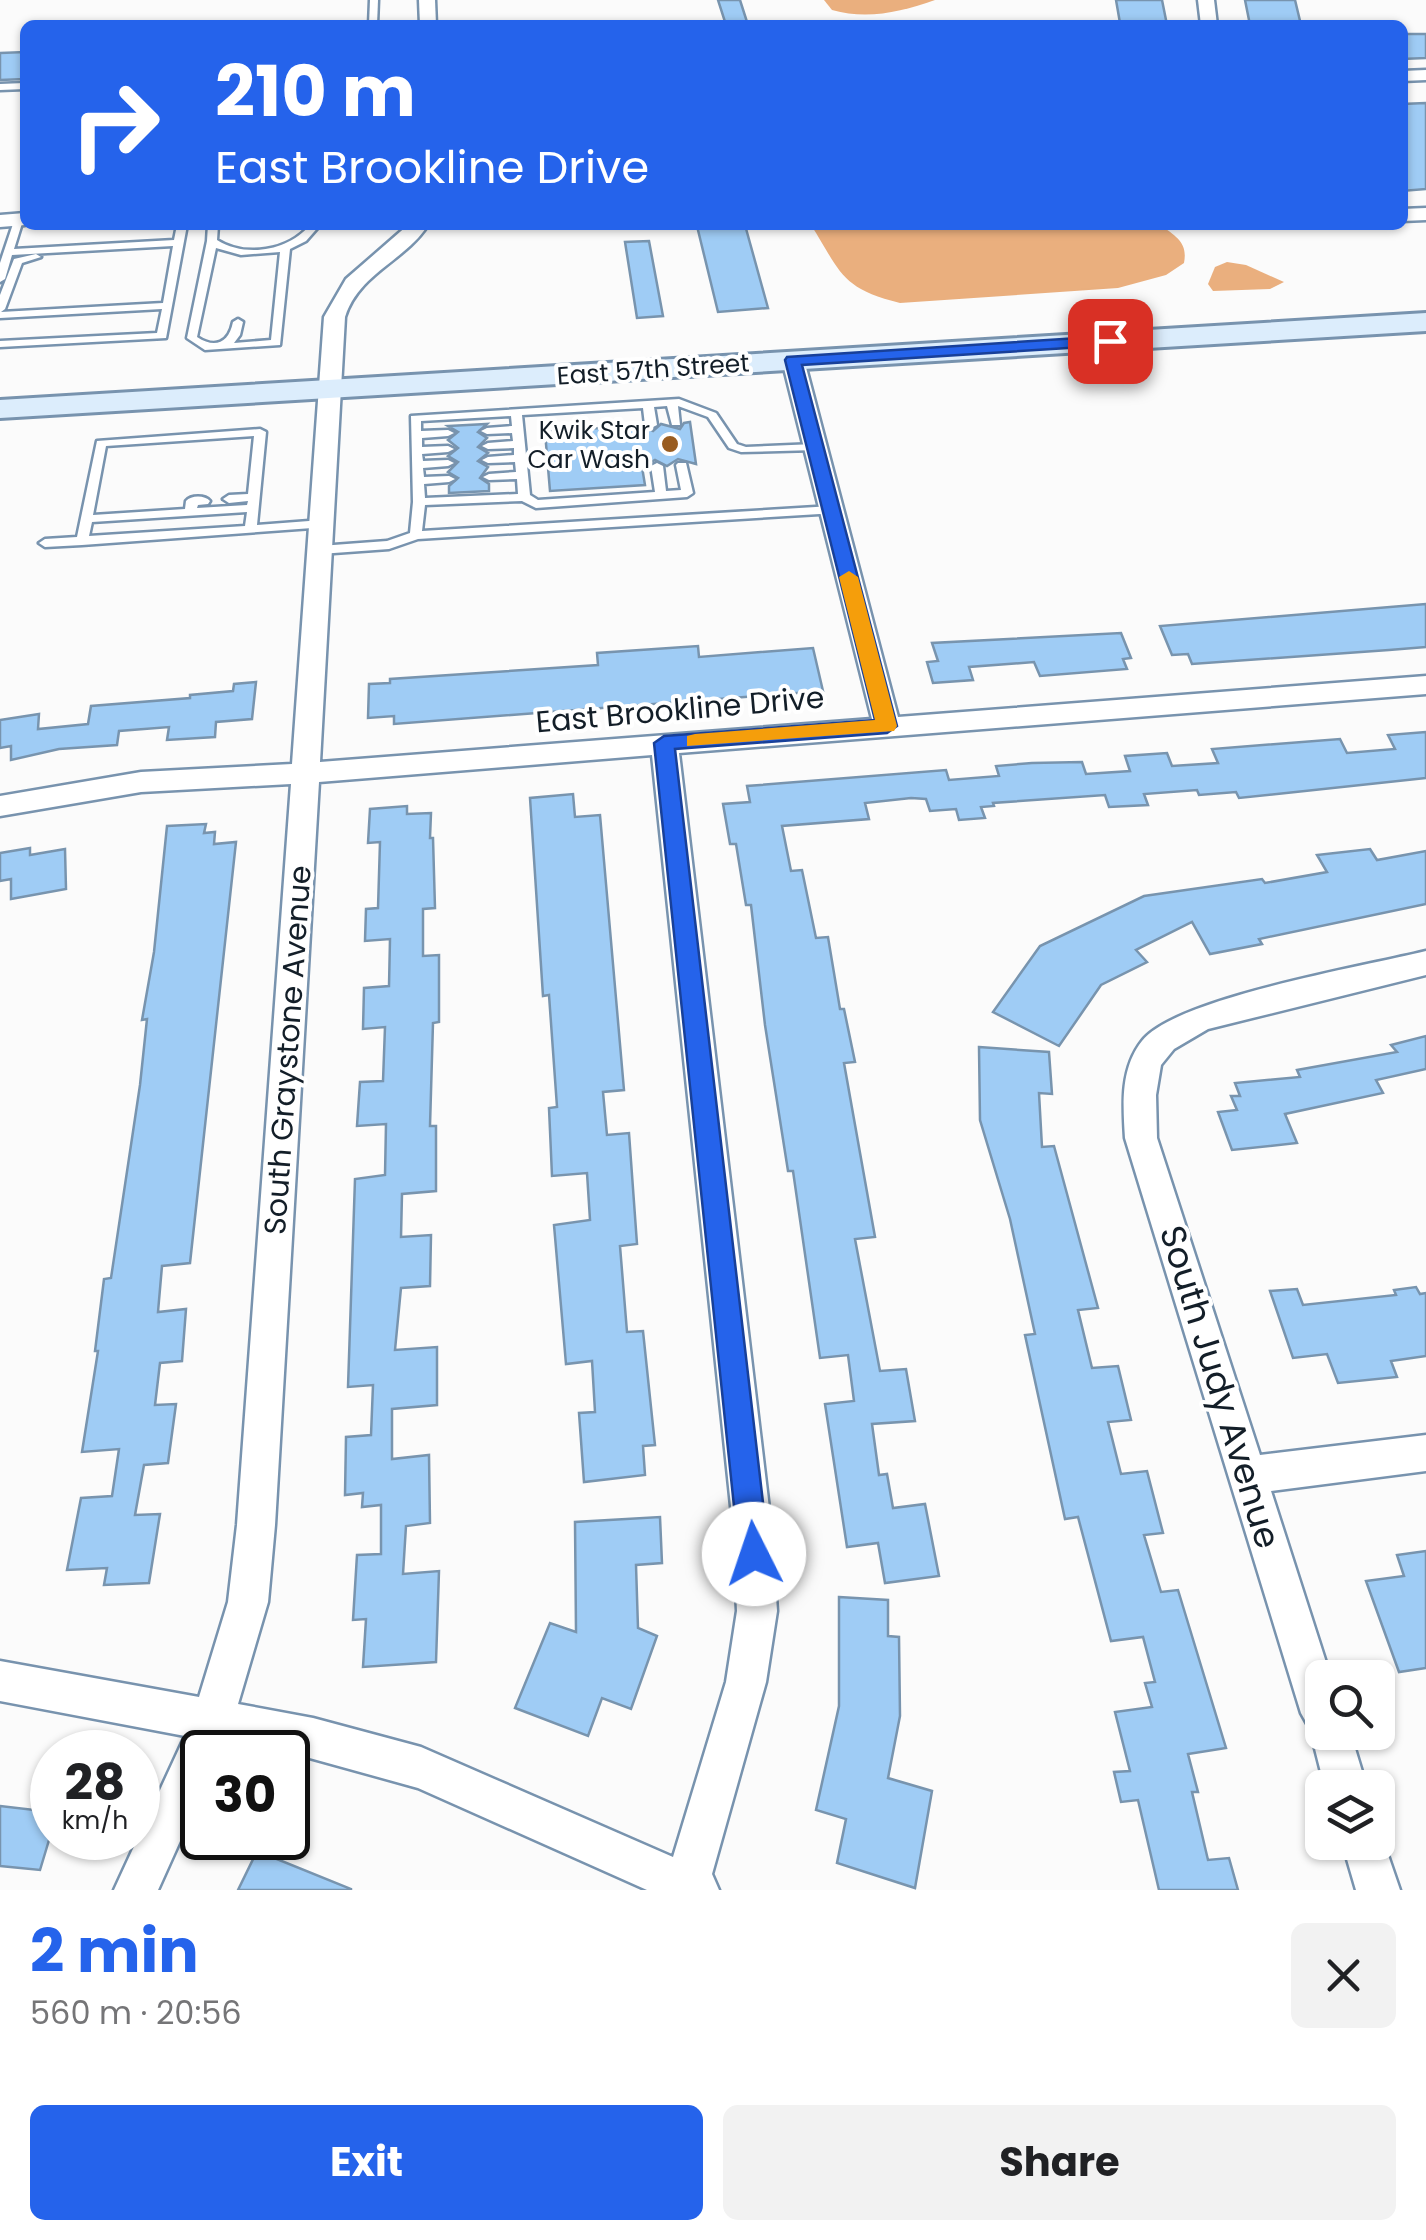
<!DOCTYPE html>
<html lang="en">
<head>
<meta charset="utf-8">
<style>
  :root { --surface:#fff; --page:#f2f2f2; --text:#202124; --muted:#757577; --accent:#2563eb }
  body { margin:0; font-family:Poppins,sans-serif; background:var(--page); color:var(--text); height:100vh; display:flex; flex-direction:column; font-size:38px; white-space:nowrap }
  * { box-sizing:border-box; margin:0 }
  p { font-size:32px; color:var(--muted) }
  .icon { flex:none; width:55px; height:55px; fill:none; stroke:currentColor; stroke-width:2; stroke-linecap:round; stroke-linejoin:round }
  .map { position:relative; height:1890px; overflow:hidden }
  .sheet { display:flex; flex-direction:column; background:var(--surface); flex:1 }
  .sheet>* { flex:none }
  .top-card { position:absolute; left:20px; top:20px; width:1388px; height:210px; border-radius:15px; box-shadow:0 2px 8px #0004; background:#2563eb; color:#fff; overflow:hidden }
  .controls { position:absolute; left:1305px; top:1660px; display:grid; gap:20px }
  .controls a { display:grid; place-items:center; width:90px; height:90px; border-radius:15px; background:var(--surface); box-shadow:0 2px 8px #0004; font-size:50px }
  .speed { position:absolute; left:30px; top:1730px; display:flex; gap:20px; font-size:50px; font-weight:700; text-align:center }
  .speed>* { display:grid; place-content:center; width:130px; height:130px; border-radius:50%; background:var(--surface); box-shadow:0 2px 8px #0004; line-height:1 }
  .speed small { font-size:25px; font-weight:400 }
  .speed .limit { border:5px solid #111; border-radius:15px; background:#fff; color:#111 }
  .pin { position:absolute; display:grid; place-items:center; width:85px; height:85px; color:#fff; margin:-42px; border-radius:20px; box-shadow:0 5px 15px #0006 }
  .me { position:absolute; width:110px; margin:-55px; rotate:356deg; stroke-linejoin:round; filter:drop-shadow(0 0 8px #0008) }
  .turn { display:flex; align-items:center; gap:35px; height:210px; padding:0 30px; font-size:45px }
  .turn .icon { width:130px; height:130px; stroke-width:2.5 }
  .turn b { display:block; font-size:70px; line-height:85px }
  .round { display:grid; place-items:center; flex:none; width:105px; height:105px; border-radius:15px; background:var(--page) }
  .overview { display:flex; align-items:center; justify-content:space-between; height:170px; padding:0 30px }
  h1 { font-size:60px; font-weight:700; line-height:75px; color:var(--accent) }
  .cta { display:flex; gap:20px; margin-top:auto; padding:20px 30px }
  .cta a { flex:1; height:115px; border-radius:15px; background:var(--accent); color:#fff; font-size:40px; font-weight:700; line-height:115px; text-align:center }
  .cta a+a { background:var(--page); color:var(--text) }
  .map>svg:first-child { display:block }
</style>
</head>
<body>
<div class="map">
<svg width="1426" height="1890" viewBox="0 0 1426 1890">
  <rect width="100%" height="100%" fill="#fbfbfb"/>
  <!-- water -->
  <g fill="#eaaf7e">
    <path d="M824,0H935C901,12 867,20 832,10Z"/>
    <path d="M811,225H1161C1176,237 1188,242 1184,263L1166,275L1118,288L900,303C840,288 841,272 811,225Z"/>
    <path d="M1227,262L1246,265L1284,282L1270,289L1213,291L1208,284L1215,267Z"/>
  </g>
  <!-- building -->
  <g fill="#9fccf5" stroke="#7894ae" stroke-width="2.5">
    <path d="M718,0H740L748,25H726Z"/>
    <path d="M1116,0H1162L1167,25L1120,23Z"/>
    <path d="M1245,0H1295L1301,25H1250Z"/>
    <path d="M1402,34H1426V58L1402,59Z"/>
    <path d="M25,52V79L0,80V53Z"/>
    <path d="M1426,103V189L1402,191V104Z"/>
    <path d="M745,225L768,308L718,312L697,226Z"/>
    <path d="M649,241L663,316L637,318L625,242Z"/>
    <path d="M690,422L696,464L678,459L667,466L655,460L642,467L645,485L550,491L545,432L641,425L653,431L661,424L680,429L684,423Z"/>
    <path d="M487,424L478,432L487,438L478,447L488,453L478,461L488,467L480,478L489,484V491L449,493V486L458,478L448,472L458,462L448,456L458,448L448,440L458,432L448,426Z"/>
    <path d="M1426,604V647L1389,650L1192,664L1188,654L1172,655L1160,626Z"/>
    <path d="M1121,633L1131,658L1123,659L1127,669L1040,676L1034,662L969,667L973,680L933,683L927,662L938,661L932,643Z"/>
    <path d="M698,646L699,657L813,648L823,691L394,724V716L368,718L369,684L390,683V679L598,665L597,653Z"/>
    <path d="M256,682L252,719L216,722L215,737L167,740L169,727L119,731L117,745L59,749L11,760V746L0,748V720L39,714L38,729L88,724L91,706L190,698V695L233,691L234,684Z"/>
    <path d="M1426,732V778L1239,798L1236,792L1199,795L1197,790L1144,794L1148,805L1109,807L1105,795L993,803L994,806L981,807L985,818L959,820L956,809L930,811L926,799L911,798L865,803L869,819L782,826L791,871L802,870L816,938L828,937L840,1009H844L855,1062L844,1063L875,1237L855,1239L880,1371L906,1369L915,1421L872,1424L879,1475L887,1474L893,1508L925,1504L939,1576L885,1583L878,1543L847,1547L825,1404L854,1401L848,1355L820,1358L793,1171H788L765,1025L751,905H746L736,844H730L723,804L750,802L747,786L946,770L949,780L999,776L996,766L1032,763L1082,762L1086,774L1130,771L1125,756L1167,753L1172,766L1218,763L1212,749L1340,739L1347,753L1395,749L1388,735Z"/>
    <path d="M573,794L575,817L600,815L624,1090L603,1092L607,1135L629,1133L637,1244L620,1246L627,1332L643,1331L655,1445L643,1446L645,1475L584,1482L579,1413L595,1412L592,1361L566,1364L554,1225L590,1220L587,1173L552,1176L549,1108L557,1107L549,995L543,996L530,798Z"/>
    <path d="M407,806V814L431,813L430,838H433L435,908L423,909V956L439,955V1022L433,1023L430,1126H436V1191L402,1194L401,1237L431,1235L430,1286L401,1288L395,1350L437,1347V1405L392,1409V1459L429,1455L430,1523L406,1526L403,1574L439,1571L436,1662L363,1667L366,1619L353,1620L357,1555L381,1554V1505L362,1507L363,1493L345,1495L346,1437L371,1435L373,1385L348,1387L355,1179L385,1175L386,1124L357,1126L360,1082L383,1081L385,1027L363,1029L364,988L389,986L390,939L365,941L366,909L378,908L380,842L368,843L370,809Z"/>
    <path d="M206,824L204,833L215,832L214,844L236,842L190,1263L162,1266L158,1312L186,1309L182,1361L160,1363L155,1405L176,1404L168,1463L144,1465L135,1515L160,1514L149,1583L104,1585L107,1568L67,1570L81,1498L112,1496L119,1449L82,1452L98,1351H95L104,1279L111,1278L140,1085L147,1019L142,1020L154,952L167,826Z"/>
    <path d="M30,848V855L65,849L66,889L11,899V879L0,881V853Z"/>
    <path d="M1370,849L1377,860L1426,851V904L1259,939L1262,944L1210,954L1192,922L1136,950L1147,962L1101,985L1059,1046L993,1012L1040,946L1144,896L1262,879L1265,883L1327,872L1317,855Z"/>
    <path d="M1426,1036V1069L1376,1080L1383,1093L1285,1114L1297,1143L1232,1150L1218,1112L1237,1110L1231,1096H1240L1235,1083L1300,1077L1297,1070L1397,1052L1391,1045Z"/>
    <path d="M979,1047L1049,1052L1052,1094L1039,1093L1042,1147L1054,1146L1098,1308L1078,1310L1092,1368L1118,1366L1131,1420L1108,1422L1121,1474L1147,1471L1163,1533L1144,1535L1161,1592L1178,1590L1226,1748L1188,1754L1198,1792H1192L1208,1860L1229,1858L1238,1890H1159L1138,1800L1121,1802L1114,1772L1130,1771L1115,1712L1152,1707L1145,1683L1155,1682L1143,1637L1111,1641L1078,1517L1065,1519L1025,1335L1035,1334L1010,1219L980,1120Z"/>
    <path d="M1416,1287L1420,1294L1426,1293V1356L1391,1361L1397,1377L1338,1383L1327,1354L1293,1358L1270,1291L1297,1289L1303,1305L1396,1295L1394,1290Z"/>
    <path d="M660,1517L662,1563L636,1565L638,1628L657,1636L631,1709L602,1698L588,1736L515,1708L550,1623L576,1632L575,1522Z"/>
    <path d="M1426,1551V1668L1399,1672L1366,1581L1404,1576L1397,1555Z"/>
    <path d="M839,1597L888,1600V1636L899,1637L900,1716L888,1778L932,1791L915,1888L837,1863L846,1819L816,1810L839,1706Z"/>
    <path d="M0,1806L52,1812V1830L40,1870L0,1866Z"/>
    <path d="M257,1851L351,1889V1890H238Z"/>
  </g>
  <g fill="none" stroke-linecap="round" stroke-linejoin="round">
    <defs>
      <g id="lane">
        <path d="M370,0H378L377,25H369Z"/>
        <path d="M25,83V89L0,90V84Z"/>
        <path d="M15,218L23,220L14,249L174,240L177,225H187L166,338L0,347V341L157,333L162,309L0,318V295L14,259L36,254L41,257L22,263L5,309L1,312L163,303L173,246L12,255L5,279L0,282V263Z"/>
        <path d="M208,225H218L217,240C246,258 288,251 310,225H320L306,241L290,249L280,345L205,350L187,338L207,241ZM216,248L241,255L280,252L271,340L234,343L240,335L243,322L238,319L233,322C229,343 215,349 197,337Z"/>
        <path d="M679,399L716,413L737,444L746,447L815,444L821,447L815,450L741,452L729,448L708,417L678,406L680,425H672L667,406L654,407L657,425L651,428L645,425L643,408L522,415L530,495L538,500L655,492L651,466L657,463L663,466L666,491L681,490L676,465L678,463H686L693,493L687,497L536,508L522,501L425,505L422,531L832,506L838,510L836,513L418,539L389,549L320,554L314,550L320,546L387,541L410,533L413,502L411,416ZM511,416L512,426L487,428L481,431L487,434L512,433L513,441L488,443L482,446L488,449L514,448V455L488,457L482,460L488,463L515,462L516,472L489,474L483,477L489,480L517,479L518,494L425,498L424,484L449,482L455,479L449,476L424,477L423,468L448,466L454,463L448,460L423,461L422,454L448,452L454,449L448,446L422,447V438L448,436L454,433L448,430L421,431V421Z"/>
        <path d="M260,429L266,432L257,525L322,520L326,521V527L82,545L45,547L39,543L45,539L77,537L97,441ZM254,436L248,494L229,495L223,499L229,503L248,501L247,505L197,508L198,505L208,504L210,501C205,495 191,495 186,501L185,509L93,515L106,446ZM247,512L245,526L89,536L92,522Z"/>
      </g>
      <g id="street">
        <path d="M419,0H435L436,25H420Z"/>
        <path d="M1198,0H1214L1217,25H1201Z"/>
        <path d="M1426,70V80L1402,81V71Z"/>
        <path d="M1426,208V220L1402,221V209Z"/>
        <path d="M25,213V225L0,227V215Z"/>
        <path d="M408,225H428C405,261 359,273 345,317L320,762L872,719L782,360L793,354L804,360L898,717L1426,676V694L679,753L771,1525L777,1611L766,1682L712,1874L719,1890H647L418,1788L288,1752L224,1743L220,1752H202V1792L158,1890H114L185,1736L0,1701V1661L199,1697L228,1602L237,1525L291,784L141,792L0,816V796L141,772L292,764L324,317L346,279ZM652,755L733,1525L737,1611L726,1682L673,1857L421,1747L313,1718L238,1704L268,1602L275,1525L319,782Z"/>
        <path d="M1426,951V975L1208,1029L1174,1049L1161,1065L1156,1095L1157,1138L1260,1455L1426,1435V1471L1271,1491L1331,1678H1322V1732H1350L1367,1788H1325L1310,1729L1301,1713L1125,1138C1123,1105 1120,1069 1142,1041C1175,998 1366,966 1426,951Z"/>
        <path d="M1378,1826L1400,1890H1356L1342,1842H1378Z"/>
      </g>
      <path id="secondary" d="M1426,313V331L0,418V400Z"/>
    </defs>
    <!-- lane casing -->
    <use href="#lane" stroke="#7893ae" stroke-width="5"/>
    <!-- street casing -->
    <use href="#street" stroke="#7893ae" stroke-width="5"/>
    <!-- secondary casing -->
    <use href="#secondary" stroke="#7893ae" stroke-width="6"/>
    <!-- lane -->
    <use href="#lane" fill="#fff" fill-rule="evenodd"/>
    <!-- street -->
    <use href="#street" fill="#fff" fill-rule="evenodd"/>
    <!-- secondary -->
    <use href="#secondary" fill="#dcedfc" fill-rule="evenodd"/>
  </g>
  <!-- route -->
  <path fill="#2563eb" stroke="#184099" stroke-width="2.5" d="M1110,336L1115,338V345L802,365L897,726L887,733L675,749L769,1554L764,1564L754,1569L743,1564L739,1554L654,743L664,736L875,720L785,360L787,357Z"/>
  <!-- slow -->
  <path fill="#f59e0b" d="M849,571L858,577L897,726L894,731L687,746V736L695,734L875,720L839,577Z"/>
  <!-- markers -->
  <circle fill="#995c20" stroke="#fff" stroke-width="4" cx="670" cy="444" r="10"/>
  <g text-anchor="middle" stroke-width="8" stroke-linejoin="round" paint-order="stroke">
    <!-- far-street labels -->
    <g font-size="25" fill="#131e28" stroke="#fff">
      <text transform="translate(653 369) rotate(-4)" y="9">East 57th Street</text>
    </g>
    <!-- far-poi labels -->
    <g font-size="25" fill="#131e28" stroke="#fff" text-anchor="end">
      <text x="650" y="439">Kwik Star<tspan x="650" dy="29">Car Wash</tspan></text>
    </g>
    <!-- street labels -->
    <g font-size="30" fill="#131e28" stroke="#fff">
      <text transform="translate(680 710) rotate(-5)" y="10">East Brookline Drive</text>
      <text transform="translate(288 1050) rotate(-86)" y="10">South Graystone Avenue</text>
    </g>
    <!-- near-street labels -->
    <g font-size="35" fill="#131e28" stroke="#fff">
      <text transform="translate(1220 1387) rotate(73)" y="12">South Judy Avenue</text>
    </g>
  </g>
</svg>
<div class="controls">
<a><svg class="icon" aria-label="search" viewBox="0 0 24 24"><circle cx="10" cy="10" r="6"/><path d="M15 15l6 6"/></svg></a>
<a><svg class="icon" aria-label="layers" viewBox="0 0 24 24"><path d="M12 4l9 5-9 5-9-5zM3 14l9 5 9-5"/></svg></a>
</div>
<div class="speed"><div>28<small>km/h</small></div><div class="limit">30</div></div>
<div class="pin" style="left:1110px;top:341px;background:#d93025"><svg class="icon" aria-label="arrive" viewBox="0 0 24 24"><path d="M6 21V4h12l-3 4 3 4H6"/></svg></div>
<svg class="me" style="left:754px;top:1554px" viewBox="-20 -20 40 40"><circle r="19" fill="#fff"/><path d="M0-13L10 11 0 6-10 11z" fill="#2563eb"/></svg>
<div class="top-card">
<div class="turn"><svg class="icon" aria-label="right" viewBox="0 0 24 24"><path d="M7 20v-9h11M14 6l5 5-5 5"/></svg><div><b>210 m</b>East Brookline Drive</div></div>
</div>
</div>
<section class="sheet">
<div class="overview"><div><h1>2 min</h1><p>560 m · 20:56</p></div><a class="round"><svg class="icon" aria-label="close" viewBox="0 0 24 24"><path d="M6 6l12 12M18 6L6 18"/></svg></a></div>
<div class="cta"><a>Exit</a><a>Share</a></div>
</section>
</body>
</html>
